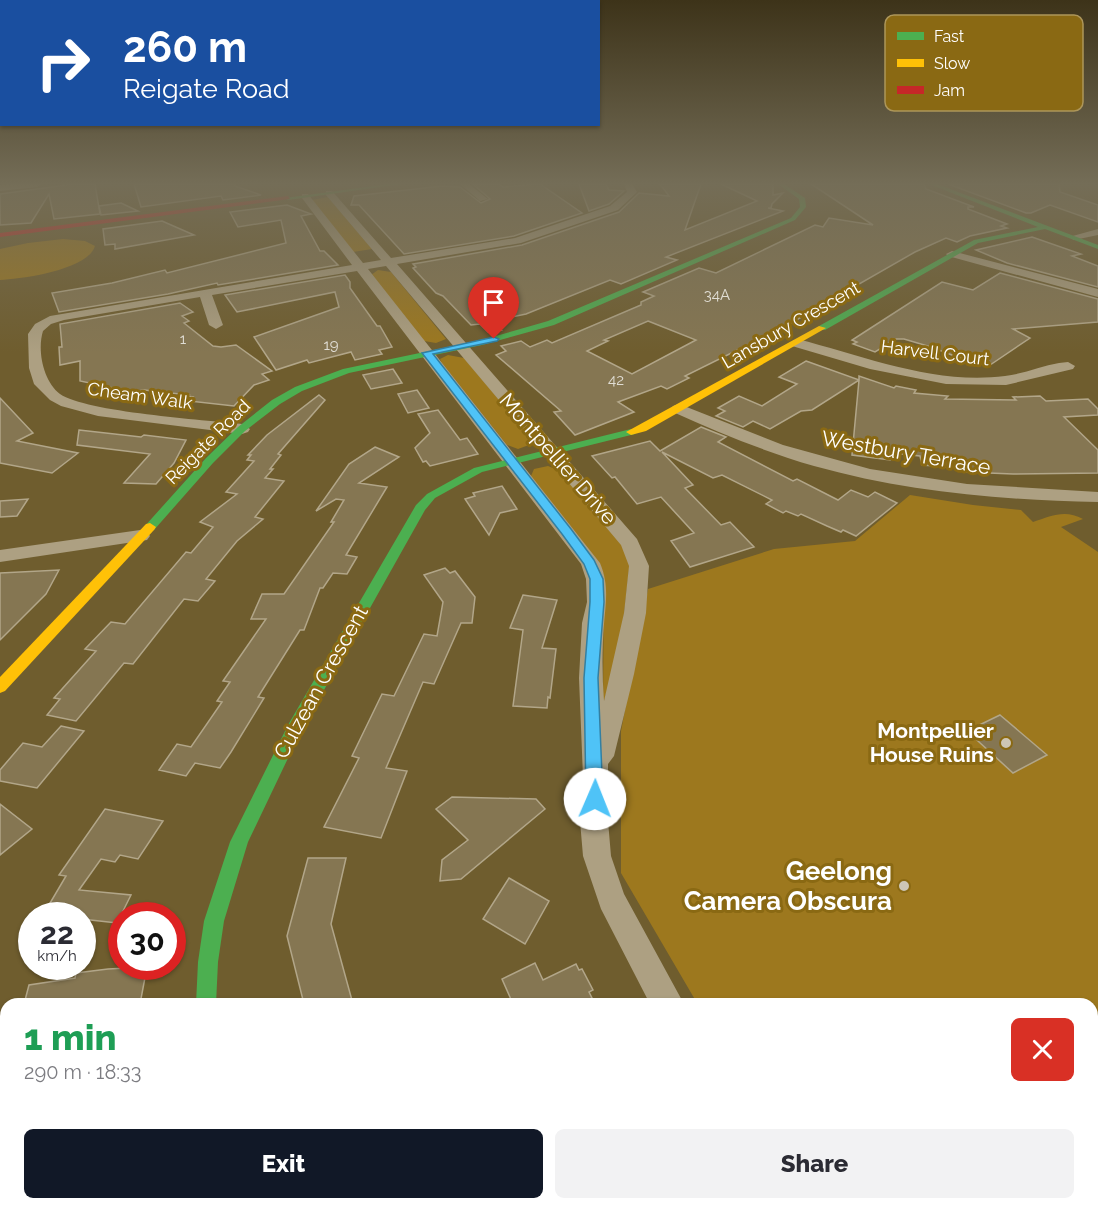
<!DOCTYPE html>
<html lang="en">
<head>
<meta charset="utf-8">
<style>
  :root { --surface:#fff; --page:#f2f2f3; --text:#2b2b33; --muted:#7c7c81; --accent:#111827 }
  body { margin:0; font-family:Raleway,sans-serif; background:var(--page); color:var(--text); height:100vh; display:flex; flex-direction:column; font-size:22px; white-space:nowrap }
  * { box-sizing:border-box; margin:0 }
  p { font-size:20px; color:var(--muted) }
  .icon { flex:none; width:33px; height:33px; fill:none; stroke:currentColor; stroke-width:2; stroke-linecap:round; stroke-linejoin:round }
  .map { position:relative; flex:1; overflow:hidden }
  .side { position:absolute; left:0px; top:998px; width:1098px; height:212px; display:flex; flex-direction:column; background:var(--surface); border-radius:18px 18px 0 0; box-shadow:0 2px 4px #0004 }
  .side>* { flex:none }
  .guide { position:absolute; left:0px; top:0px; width:600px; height:126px; box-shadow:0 2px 4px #0004; background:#1a4fa0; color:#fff; overflow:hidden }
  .speed { position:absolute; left:18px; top:902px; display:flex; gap:12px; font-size:30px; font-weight:700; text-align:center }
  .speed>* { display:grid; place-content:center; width:78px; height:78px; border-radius:50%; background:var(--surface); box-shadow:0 2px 4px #0004; line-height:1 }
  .speed small { font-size:15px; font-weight:400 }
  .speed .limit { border:9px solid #d22; background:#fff; color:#111 }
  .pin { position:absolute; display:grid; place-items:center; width:51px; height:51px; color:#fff; margin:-62px -26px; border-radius:50% 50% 50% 0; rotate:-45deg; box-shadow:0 0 6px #0007 }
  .pin .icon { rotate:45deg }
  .me { position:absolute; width:66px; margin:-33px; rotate:1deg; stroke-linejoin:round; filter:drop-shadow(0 0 4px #0008) }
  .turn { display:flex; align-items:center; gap:21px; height:126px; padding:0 24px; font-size:27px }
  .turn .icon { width:78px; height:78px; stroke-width:2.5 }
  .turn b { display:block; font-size:42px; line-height:51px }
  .round { display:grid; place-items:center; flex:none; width:63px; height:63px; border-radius:9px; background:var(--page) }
  .headline { display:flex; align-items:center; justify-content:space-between; height:102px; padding:0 24px }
  h1 { font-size:36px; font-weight:800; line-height:45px; color:#1e9e55 }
  .primary-button { display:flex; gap:12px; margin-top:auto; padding:12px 24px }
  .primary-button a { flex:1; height:69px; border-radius:9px; background:var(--accent); color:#fff; font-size:24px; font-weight:800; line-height:69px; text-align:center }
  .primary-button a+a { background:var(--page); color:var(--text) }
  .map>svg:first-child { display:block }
</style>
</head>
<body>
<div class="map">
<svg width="1098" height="1208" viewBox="0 0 1098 1208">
  <rect width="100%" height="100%" fill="#6f5d2e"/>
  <!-- green -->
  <g fill="#9d781e">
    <path d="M328,197L372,249L353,252L312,200Z"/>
    <path d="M63,239L85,241L95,246C88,270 21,279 0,280V249L28,243Z"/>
    <path d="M378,270L391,272L446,339L436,343L424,341L371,275Z"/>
    <path d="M448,355L464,358L532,439L529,445L518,449L507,445L442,363L440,359Z"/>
    <path d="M548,466L558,470L623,545L630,561L621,640L603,705L604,576L599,562L531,476L534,469Z"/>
    <path d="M910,495L973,505L1021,510L1033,522C1051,516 1065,509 1083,519L1061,527L1098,552V1208H988L973,1203H1092V1004L697,1003L621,873V731L648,589L774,549L855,541Z"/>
  </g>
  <!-- building -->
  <g fill="#857652" stroke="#b2a689" stroke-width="1.5" fill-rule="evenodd">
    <path d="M74,184H95L100,214L54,219L49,194L31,223L0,225V194Z"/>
    <path d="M134,184H235V186L261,195L223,200L221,196L141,207Z"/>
    <path d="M499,184L503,187L540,184L582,213L514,236L404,254L359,205H351L354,196L442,186L460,187L481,203L490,199L474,185Z"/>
    <path d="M579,184H606L609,190L624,191L609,204L589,211Z"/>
    <path d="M660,184H701L685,230L757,201L721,184H773V195L783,193L772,204L771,208H768L783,211L666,257L677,260L621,284L610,280L526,314L488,322L501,330L488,332L480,324L471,325L443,296L436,293L413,268L416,267L413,264L522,245L619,212L639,193L669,196Z"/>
    <path d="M811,184H924L926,189L974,207H968V209L1007,224L1001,226L1007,228L970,236L957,242L946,238L915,252L784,327L685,376L689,378L667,389L661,386L618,402L634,412L575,435L554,412L561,411L496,355L506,351L501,346L521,341L530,347L547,340L552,343L641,305V302L654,296L643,292L699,268L716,273L815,225L823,227L829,218L873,225ZM648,321L696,340L632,374L587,351L608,341L604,340Z"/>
    <path d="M948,184H1059L1060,192L1098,205V222L1050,205L1031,213H1026Z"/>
    <path d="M121,203L138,211L101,215L99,206Z"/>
    <path d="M287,205L311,214L301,216L320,251H324L338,265L218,285L217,283L168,294L59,312L52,293L112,283L165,270L167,273L286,243L281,220L238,227L230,212Z"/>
    <path d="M162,221L194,235L115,249V244L105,245L103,229Z"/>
    <path d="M1032,237L1081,254L1072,256L1098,266V287L1007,263L976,250Z"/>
    <path d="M1000,273L1098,299V322L1013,329L1030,338L990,365L970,362L931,347L904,339H896L875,352L853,344L857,342L852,340L863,333L942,282L973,290Z"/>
    <path d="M345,275L350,282V288L377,326H380L392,347L379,350L382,354L355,360L351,352L309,363L307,360L276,370L254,337L339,307L335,292L237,312L225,295Z"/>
    <path d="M180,303L193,312L182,316L189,321L184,323L213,346L221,347L236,345L272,371L262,374L269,380L254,385L234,406L189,401L193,397L188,396L189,395L144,390L132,392L80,381V361L60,365L59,347H62L60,324Z"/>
    <path d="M806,361L859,380V376L894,388L896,386L916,390L914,393L948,396L945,399L1016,400L1013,397L1040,396L1046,401L1088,399L1098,409V415L1064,417L1098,450V473L1013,474L965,472L963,468L922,465L920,456L891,453L890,460L852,455L859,380L812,410L801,411L770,429L753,421L743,427L716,416L725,411L718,408L739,396L762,406L797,384L779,377Z"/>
    <path d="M393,369L402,383L371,389L363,375Z"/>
    <path d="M417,390L429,408L408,413L398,394Z"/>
    <path d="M319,395L325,400L278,454L281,455L270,469H273L265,478L284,481L255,517L263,519L237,541L206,579L215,581L198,601L184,599L133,664L124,663L76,721L47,715L60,699L54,698L96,651L85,649L111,622L125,624L186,552L191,553L213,527L200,522L237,494L226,492L254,461L247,460L251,455H248L267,435Z"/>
    <path d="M0,398L33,433L17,441L78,453L52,473L0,463Z"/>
    <path d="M438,410L460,440L467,438L478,454L430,466L426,461L423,462L415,448L430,433L418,414Z"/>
    <path d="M701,427L726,437L718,442L793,481L797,479L838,500L851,490L868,497L875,492L897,503L856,536L843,530L841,532L827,526L801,514L798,516L786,511L783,513L766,504L772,500L722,475L713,478L662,452L693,485L685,488L721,525L730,522L754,547L690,567L671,541L694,533L661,497L637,504L615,477L612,478L592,456L650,441L660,451Z"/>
    <path d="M79,430L141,437L144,435L186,440L174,463L156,484L124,483L150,454L77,445Z"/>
    <path d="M375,447L399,457L359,483L387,487L346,555L357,557L347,574L333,573L323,588H320L304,630H300L258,697L264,698L231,752L220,768L195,763L186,776L159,770L177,744L191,747L222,702L217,701L230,682L223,681L266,619H251L262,594H284L334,522H331L344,500L336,499L316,511L349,464Z"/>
    <path d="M502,486L517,509L500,513L489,535L465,499L475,496L473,493Z"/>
    <path d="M28,499L17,516L0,517V501Z"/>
    <path d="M445,568L450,573L455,571L475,597L472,623H461L434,684L423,682L386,768L407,771L381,838L324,827L359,758L352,756L382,694L394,696L424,634L437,636L443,602L424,575Z"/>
    <path d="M59,570L46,594L0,640V573Z"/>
    <path d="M523,595L557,600L542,648L556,649L550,698L548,697L547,708L513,706L523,630L510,628Z"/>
    <path d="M1000,715L1047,755L1013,773L967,731Z"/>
    <path d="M61,726L84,731L37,788L0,781V770L23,743L42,747Z"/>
    <path d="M452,797L536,799L545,809L461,879L440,881L442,860L468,840L436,809Z"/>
    <path d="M0,804L32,829L0,855Z"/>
    <path d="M105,809L163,821L138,859L120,855L115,862L101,859L79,890L131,895L117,923L82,919V915H43L66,876L59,875Z"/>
    <path d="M308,858H346L331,924L353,1004H304L287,936Z"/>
    <path d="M509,878L549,901L525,944L483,919Z"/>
    <path d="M535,963L543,980L576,964L579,970L582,969L593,990L589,992L592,998L580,1004H513L502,979Z"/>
    <path d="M147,967L140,1004H24L29,985L75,978L76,973L108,969Z"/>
  </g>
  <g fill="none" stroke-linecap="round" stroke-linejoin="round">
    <!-- street -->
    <g fill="#ada082" fill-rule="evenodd">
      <path d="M14,184H42L37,187L0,191V185Z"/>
      <path d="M460,184H469L488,199L480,201Z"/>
      <path d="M624,184H632L637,192L618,210L521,243L397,264L637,539L649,566L646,613L634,674L614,756L608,764V821L611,856L624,894L684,1004H650L601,909L583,856L580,821L583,777L579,678L582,623L587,602L586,579L581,564L357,271L212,295L223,325L216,329L209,325L200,297L64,320L51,324L43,331C37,350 43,381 60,394C86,412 205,420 242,424L250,429L248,432L242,434L98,416L61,406L50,400L34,384L29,368L28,334L35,324L50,316L352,265L302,198V194H308L363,263L381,260L326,195V191H332L391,258L515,238L610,206L627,192ZM386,266L621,545L629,566L624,613L604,701C602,675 602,649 604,624C606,601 609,585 600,563L368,269Z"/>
      <path d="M1098,229V235L1074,240L1069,237Z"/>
      <path d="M952,251L1098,289V297L948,256L946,254Z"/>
      <path d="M797,339C865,356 933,385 1005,376C1023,374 1041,366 1059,363L1068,362L1075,366L1073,369L1006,385L946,384L870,369L792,346L790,343Z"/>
      <path d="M679,404L783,445L870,469L967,484L1098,492V502C1002,500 907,492 814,466C766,452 719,433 673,412L671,409L673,406Z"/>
      <path d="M140,530L147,532L150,536L147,540L0,562V550Z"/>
      <path d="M211,1203H249L250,1208H212Z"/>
      <path d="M898,1203H946L948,1208H900Z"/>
    </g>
    <!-- fast -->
    <g fill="#4caf50" fill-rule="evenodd">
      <path d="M388,184H402L288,200L285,198Z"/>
      <path d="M778,184H784L805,198L806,207L795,220L554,325L482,345L349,373L302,391L280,404L245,431L213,463L154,530L150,531L144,527L206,458L238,427L272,400L295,387L343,369L482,340L548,321L791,218L800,207L799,199Z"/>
      <path d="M929,184H937L1098,245V249L1045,229L978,243L825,330H819V326L974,240L1038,227Z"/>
      <path d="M631,429L636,432L635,434L482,472L435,498L425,510L301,731L248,842L224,921L218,962L216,1004H196L198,962L204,921L230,842L288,725L416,505L427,494L474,468Z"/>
    </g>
    <!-- slow -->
    <g fill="#ffc107" fill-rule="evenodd">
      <path d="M819,326L826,328L646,431L631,435L626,432Z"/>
      <path d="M150,523L156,527L154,530L5,691L0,693V677L146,524Z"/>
    </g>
    <!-- jam -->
    <path fill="#c62828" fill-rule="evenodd" d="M288,196L290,199L0,237V233Z"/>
  </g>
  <!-- sky -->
  <linearGradient id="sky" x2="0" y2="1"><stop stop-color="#3d3319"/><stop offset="0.52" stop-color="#746d57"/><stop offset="1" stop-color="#746d57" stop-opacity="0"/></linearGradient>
  <rect width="1098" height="353" fill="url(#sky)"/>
  <!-- route -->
  <path fill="#4fc3f7" stroke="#337fa1" stroke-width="1.5" d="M494,337L499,339L497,341L433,354L571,529L594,560L603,579L604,602L598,678L603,799L601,804L595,806L589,804L586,799L584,678L590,602V579L584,564L562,534L422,353Z"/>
  <!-- markers -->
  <g fill="#cdc6b6" stroke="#8a6913" stroke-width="2">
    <circle cx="1006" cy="743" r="6"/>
    <circle cx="904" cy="886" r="6"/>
  </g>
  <g text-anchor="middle" stroke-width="6" stroke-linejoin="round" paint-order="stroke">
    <!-- far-number labels -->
    <g font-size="15" fill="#e0ddd4">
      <text x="717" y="300">34A</text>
      <text x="183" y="344">1</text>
      <text x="331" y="350">19</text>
      <text x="616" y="385">42</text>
    </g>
    <!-- far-street labels -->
    <g font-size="18" fill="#fff" stroke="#8a6913">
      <text transform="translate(791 325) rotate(-30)" y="6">Lansbury Crescent</text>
      <text transform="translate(935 353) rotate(7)" y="6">Harvell Court</text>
      <text transform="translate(140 396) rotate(8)" y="6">Cheam Walk</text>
      <text transform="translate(208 442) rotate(-45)" y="6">Reigate Road</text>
    </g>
    <!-- street labels -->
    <g font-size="21" fill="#fff" stroke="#8a6913">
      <text transform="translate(906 453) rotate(10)" y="7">Westbury Terrace</text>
      <text transform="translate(558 459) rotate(49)" y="7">Montpellier Drive</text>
      <text transform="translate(321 682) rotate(-61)" y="7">Culzean Crescent</text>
    </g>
    <!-- poi labels -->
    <g font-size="21" font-weight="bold" fill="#fff" stroke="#8a6913" text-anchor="end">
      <text x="994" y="738">Montpellier<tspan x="994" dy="24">House Ruins</tspan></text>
    </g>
    <!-- near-poi labels -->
    <g font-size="26" font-weight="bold" fill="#fff" stroke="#8a6913" text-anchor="end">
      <text x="892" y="880">Geelong<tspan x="892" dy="30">Camera Obscura</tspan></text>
    </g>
  </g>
  <!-- legend -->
  <rect x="885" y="15" width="198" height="96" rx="9" fill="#8a6913" stroke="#ad965a" stroke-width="1.5"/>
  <rect x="897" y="32" width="27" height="8" fill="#4caf50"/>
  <rect x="897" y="59" width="27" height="8" fill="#ffc107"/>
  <rect x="897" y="86" width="27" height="8" fill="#c62828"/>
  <g font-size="16" fill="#fff">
    <text x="934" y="42">Fast</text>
    <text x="934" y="69">Slow</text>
    <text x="934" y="96">Jam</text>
  </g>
</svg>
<div class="speed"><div>22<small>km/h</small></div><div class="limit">30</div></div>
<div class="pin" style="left:494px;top:339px;background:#d93025"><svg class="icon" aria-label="arrive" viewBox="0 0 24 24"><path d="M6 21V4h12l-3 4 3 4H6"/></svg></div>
<svg class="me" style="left:595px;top:799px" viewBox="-20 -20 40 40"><circle r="19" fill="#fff"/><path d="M0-13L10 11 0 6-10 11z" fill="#4fc3f7"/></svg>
<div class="guide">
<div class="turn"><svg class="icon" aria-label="right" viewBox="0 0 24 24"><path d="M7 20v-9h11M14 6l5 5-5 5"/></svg><div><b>260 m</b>Reigate Road</div></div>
</div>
<section class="side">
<div class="headline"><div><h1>1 min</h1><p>290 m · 18:33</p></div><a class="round" style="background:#d93025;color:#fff"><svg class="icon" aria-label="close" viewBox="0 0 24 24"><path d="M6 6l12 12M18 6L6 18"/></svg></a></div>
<div class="primary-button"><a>Exit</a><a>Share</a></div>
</section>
</div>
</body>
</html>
